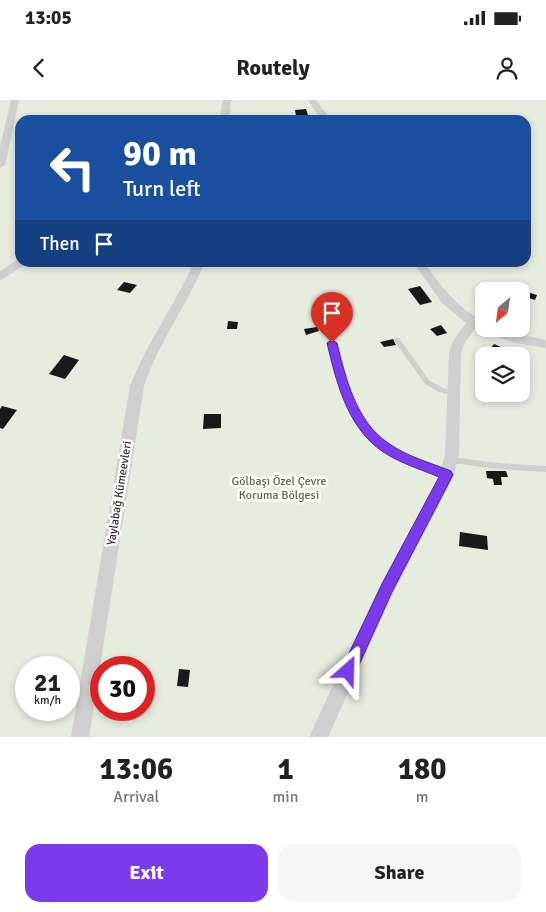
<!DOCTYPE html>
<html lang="en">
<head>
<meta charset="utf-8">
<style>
  :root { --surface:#fff; --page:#f6f6f6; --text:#222; --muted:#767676; --accent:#7c3aed }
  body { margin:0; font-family:Signika,sans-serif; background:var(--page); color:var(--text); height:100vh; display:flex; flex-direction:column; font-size:19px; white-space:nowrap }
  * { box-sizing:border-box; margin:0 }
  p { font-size:16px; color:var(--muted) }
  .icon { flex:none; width:28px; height:28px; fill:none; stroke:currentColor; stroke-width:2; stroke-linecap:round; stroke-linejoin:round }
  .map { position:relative; height:637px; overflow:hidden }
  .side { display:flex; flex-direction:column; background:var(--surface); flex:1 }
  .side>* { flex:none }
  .top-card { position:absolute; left:15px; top:15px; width:516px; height:152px; border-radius:15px; box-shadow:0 2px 8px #0003; background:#1a4fa0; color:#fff; overflow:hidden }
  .needle { width:32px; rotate:209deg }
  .tools { position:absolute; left:475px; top:182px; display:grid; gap:10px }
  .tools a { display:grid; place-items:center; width:55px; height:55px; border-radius:10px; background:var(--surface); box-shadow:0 2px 8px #0003; font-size:25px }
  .speed { position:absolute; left:15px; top:556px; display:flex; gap:10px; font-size:25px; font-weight:700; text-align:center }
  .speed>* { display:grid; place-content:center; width:65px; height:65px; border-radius:50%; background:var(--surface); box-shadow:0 2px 8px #0003; line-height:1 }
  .speed small { font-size:12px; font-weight:400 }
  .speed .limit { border:8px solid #d22; background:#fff; color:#111 }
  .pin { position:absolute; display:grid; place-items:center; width:42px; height:42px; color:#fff; margin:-51px -21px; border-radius:50% 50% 50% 0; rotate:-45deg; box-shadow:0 0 5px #0007 }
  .pin .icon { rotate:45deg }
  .me { position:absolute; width:55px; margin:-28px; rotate:25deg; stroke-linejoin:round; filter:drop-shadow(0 0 4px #0008) }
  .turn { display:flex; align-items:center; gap:18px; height:105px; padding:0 25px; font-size:22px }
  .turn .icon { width:65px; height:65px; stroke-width:2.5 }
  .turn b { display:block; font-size:35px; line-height:42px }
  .then { display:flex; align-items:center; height:48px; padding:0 25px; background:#0003; gap:10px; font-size:19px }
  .eta { display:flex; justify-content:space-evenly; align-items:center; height:85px; text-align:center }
  .eta b { font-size:30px; font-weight:700; line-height:35px }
  .cta { display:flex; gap:10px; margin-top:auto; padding:10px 25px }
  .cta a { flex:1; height:58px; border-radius:15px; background:var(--accent); color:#fff; font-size:20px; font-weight:700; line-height:58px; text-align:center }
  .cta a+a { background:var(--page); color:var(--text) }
  .status { display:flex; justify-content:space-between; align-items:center; height:35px; padding:0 25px; background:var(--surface); direction:ltr }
  .status svg { height:14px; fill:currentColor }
  header { display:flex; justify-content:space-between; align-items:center; height:65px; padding:0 25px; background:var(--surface); font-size:22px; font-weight:700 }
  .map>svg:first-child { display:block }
</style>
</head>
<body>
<div class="status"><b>13:05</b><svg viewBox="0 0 49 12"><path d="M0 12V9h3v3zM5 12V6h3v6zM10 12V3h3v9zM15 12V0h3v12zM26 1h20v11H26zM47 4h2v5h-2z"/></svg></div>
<header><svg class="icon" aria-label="back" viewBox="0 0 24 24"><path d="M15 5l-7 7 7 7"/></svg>Routely<svg class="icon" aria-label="person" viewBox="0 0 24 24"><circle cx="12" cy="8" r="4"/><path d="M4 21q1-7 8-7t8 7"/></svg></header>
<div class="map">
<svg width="546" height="637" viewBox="0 0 546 637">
  <rect width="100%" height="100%" fill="#fff"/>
  <!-- green -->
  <path fill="#e6ecde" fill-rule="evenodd" d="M0,0H546V637H0ZM20,20H526V162H20ZM484,191H521V229H484ZM484,256H521V294H484ZM26,568H69V610H26ZM101,568H144V610H101Z"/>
  <!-- building -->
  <g fill="#191919">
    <path d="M306,9L308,15L296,16L295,10Z"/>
    <path d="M124,182L137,185L130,193L117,190Z"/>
    <path d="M420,186L432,202L420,205L408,189Z"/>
    <path d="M524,191L537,195L535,200L522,196Z"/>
    <path d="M228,221L238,222L237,229H227Z"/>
    <path d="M441,225L447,233L437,236L430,229Z"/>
    <path d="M317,227L319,231L306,235L304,229Z"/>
    <path d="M393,239L396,245L384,247L380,242Z"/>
    <path d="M494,244L508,250L503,256H494L487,253Z"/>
    <path d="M64,255L79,260L65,279L49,274Z"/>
    <path d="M2,306L17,310L3,329L0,328V309Z"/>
    <path d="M204,314H221V328L203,329Z"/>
    <path d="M486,371H506L508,377H501L502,385H494L493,379L487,378Z"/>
    <path d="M460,432L487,436L488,450L459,446Z"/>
    <path d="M179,569L190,570L188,587L177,586Z"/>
  </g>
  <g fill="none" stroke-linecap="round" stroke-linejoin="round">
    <!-- lane -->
    <g fill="#cfcfcf" fill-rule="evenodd">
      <path d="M395,238H399L429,280L443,288L455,292L456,294L455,296H453L439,292L425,284L395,242L394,240Z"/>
      <path d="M330,241H334L335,243C345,282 355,327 393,349C410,359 431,365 450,373L451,375L450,377L447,378L444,377C425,369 405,363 388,353C350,330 339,283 329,243Z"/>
      <path d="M451,357L498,363L546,366V372L498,369L451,363L448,362L447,360L448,358Z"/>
    </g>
    <!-- street -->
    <g fill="#cfcfcf" fill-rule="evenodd">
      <path d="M11,0H19L7,57L5,65L0,68V47Z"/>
      <path d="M223,0H231L229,20H207L220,16Z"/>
      <path d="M308,0H316L331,20H321Z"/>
      <path d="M20,158V162H25L24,165L0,181V171Z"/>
      <path d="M194,162H205C187,205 159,242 144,286L89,637H71L130,286C147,242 175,205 194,162Z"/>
      <path d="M413,162H424C441,187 458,208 484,222V229C504,229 526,236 546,240V248L515,243L475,229L465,242L461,253L459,354L454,375L393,493L328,637H309L381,483L440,375L445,354L449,253L453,241L466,223L442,203Z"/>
    </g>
  </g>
  <!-- route -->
  <path fill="#7c3aed" stroke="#51269a" d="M332,240L337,243C346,279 356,321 388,343C406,356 431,363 451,371L453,375L392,492L354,576L348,578L343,576L341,571L343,566L382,484L439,377C420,369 396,362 379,349C347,325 336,281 327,243Z"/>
  <g text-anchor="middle" stroke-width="5" stroke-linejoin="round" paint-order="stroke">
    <!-- park labels -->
    <g font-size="12" fill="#59703d" stroke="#fff">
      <text x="279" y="385">Gölbaşı Özel Çevre<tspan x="279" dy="14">Koruma Bölgesi</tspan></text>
    </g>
    <!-- street labels -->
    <g font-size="12" fill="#323232" stroke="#fff">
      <text transform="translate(119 393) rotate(-81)" y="4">Yaylabağ Kümeevleri</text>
    </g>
  </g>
</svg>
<div class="tools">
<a><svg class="needle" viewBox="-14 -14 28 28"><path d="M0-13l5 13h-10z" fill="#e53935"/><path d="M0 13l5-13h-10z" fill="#767676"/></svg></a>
<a><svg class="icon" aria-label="layers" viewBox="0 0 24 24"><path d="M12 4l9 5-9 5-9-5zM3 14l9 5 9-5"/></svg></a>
</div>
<div class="speed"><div>21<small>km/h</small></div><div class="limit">30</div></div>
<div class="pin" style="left:332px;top:243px;background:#d93025"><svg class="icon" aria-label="arrive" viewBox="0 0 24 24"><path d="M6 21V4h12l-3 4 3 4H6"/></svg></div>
<svg class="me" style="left:348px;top:571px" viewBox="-20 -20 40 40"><path d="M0-17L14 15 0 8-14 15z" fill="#7c3aed" stroke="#fff" stroke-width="4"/></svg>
<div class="top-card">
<div class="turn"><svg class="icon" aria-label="left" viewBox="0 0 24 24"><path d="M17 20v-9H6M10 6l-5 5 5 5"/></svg><div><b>90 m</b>Turn left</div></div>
<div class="then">Then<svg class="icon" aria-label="arrive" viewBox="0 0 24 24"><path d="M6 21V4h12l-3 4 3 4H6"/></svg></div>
</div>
</div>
<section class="side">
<div class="eta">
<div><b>13:06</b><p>Arrival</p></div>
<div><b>1</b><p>min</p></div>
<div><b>180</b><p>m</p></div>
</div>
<div class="cta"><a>Exit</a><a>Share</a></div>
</section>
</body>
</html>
